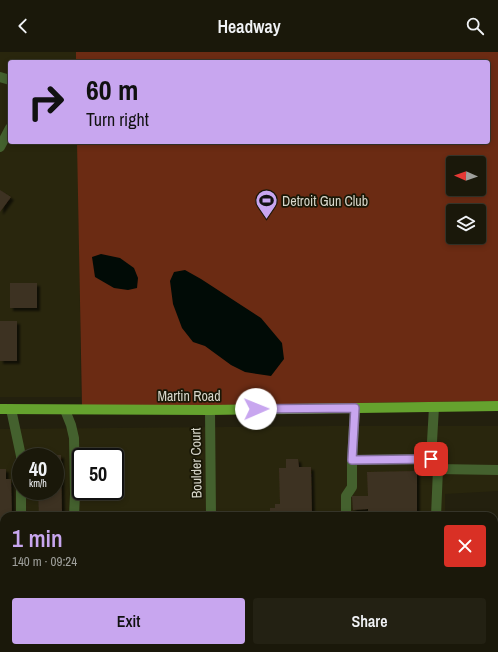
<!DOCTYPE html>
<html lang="en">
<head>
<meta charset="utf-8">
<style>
  :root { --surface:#1a180a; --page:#232113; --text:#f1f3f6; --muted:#9fa09c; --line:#38372b; --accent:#c8a6ef }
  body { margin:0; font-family:"Archivo Narrow",sans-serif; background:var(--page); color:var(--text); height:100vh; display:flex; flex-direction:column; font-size:15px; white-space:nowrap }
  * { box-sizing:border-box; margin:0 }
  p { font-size:13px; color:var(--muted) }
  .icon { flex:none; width:22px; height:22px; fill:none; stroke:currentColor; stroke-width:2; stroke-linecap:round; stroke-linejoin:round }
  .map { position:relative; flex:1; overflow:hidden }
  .side { position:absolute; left:0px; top:460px; width:498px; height:140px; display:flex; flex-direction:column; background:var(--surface); border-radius:12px 12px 0 0; box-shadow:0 2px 6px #0003,0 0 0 1px var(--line) }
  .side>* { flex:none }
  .banner { position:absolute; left:8px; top:8px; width:482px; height:84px; border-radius:4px; box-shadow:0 2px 6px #0003,0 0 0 1px var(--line); background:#c8a6ef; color:#111; overflow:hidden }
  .needle { width:26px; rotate:272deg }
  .fabs { position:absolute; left:446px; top:104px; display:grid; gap:8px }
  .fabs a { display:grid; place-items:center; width:40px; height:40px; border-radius:4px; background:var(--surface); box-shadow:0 2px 6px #0003,0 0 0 1px var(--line); font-size:20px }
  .speed { position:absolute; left:12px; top:396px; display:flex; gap:8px; font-size:20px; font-weight:700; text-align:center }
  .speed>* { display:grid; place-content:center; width:52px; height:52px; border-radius:50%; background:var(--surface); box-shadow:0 2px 6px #0003,0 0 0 1px var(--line); line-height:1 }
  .speed small { font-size:10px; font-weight:400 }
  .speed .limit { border:2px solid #111; border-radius:6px; background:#fff; color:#111 }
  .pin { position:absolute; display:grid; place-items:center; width:34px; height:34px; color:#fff; margin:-17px; border-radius:8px; box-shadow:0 2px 6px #0006 }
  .me { position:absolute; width:44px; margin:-22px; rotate:89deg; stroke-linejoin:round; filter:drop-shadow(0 0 3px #0008) }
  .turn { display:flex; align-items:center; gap:14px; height:84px; padding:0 12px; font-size:18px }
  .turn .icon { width:52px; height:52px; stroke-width:2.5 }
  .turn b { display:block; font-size:28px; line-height:34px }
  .round { display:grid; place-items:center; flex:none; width:42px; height:42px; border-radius:4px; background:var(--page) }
  .overview { display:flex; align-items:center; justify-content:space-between; height:68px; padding:0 12px }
  h1 { font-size:24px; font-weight:600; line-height:30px; color:var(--accent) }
  .cta { display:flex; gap:8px; margin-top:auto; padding:8px 12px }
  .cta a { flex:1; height:46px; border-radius:4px; background:var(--accent); color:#111; font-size:16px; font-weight:600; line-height:46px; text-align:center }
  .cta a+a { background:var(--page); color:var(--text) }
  header { display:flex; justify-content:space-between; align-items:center; height:52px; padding:0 12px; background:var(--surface); font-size:18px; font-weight:600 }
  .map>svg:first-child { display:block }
</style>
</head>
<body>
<header><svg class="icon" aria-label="back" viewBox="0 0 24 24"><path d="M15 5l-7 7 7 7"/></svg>Headway<svg class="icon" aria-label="search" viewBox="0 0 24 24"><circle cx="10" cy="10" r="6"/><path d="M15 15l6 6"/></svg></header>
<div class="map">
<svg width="498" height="600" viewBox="0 0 498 600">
  <defs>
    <filter id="shadow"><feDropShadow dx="3" dy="3" stdDeviation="1" flood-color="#0009"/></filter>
  </defs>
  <rect width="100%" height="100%" fill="#23200e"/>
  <!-- built -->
  <g fill="#29260d" fill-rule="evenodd">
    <path d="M0,0H76V10H10V90H78L81,345H0Z"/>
    <path d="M333,374H498V439L445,442V464H4V596H444V600H0V377ZM21,405H55V439H21ZM81,405H115V439H81Z"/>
  </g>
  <!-- green -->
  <path fill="#6b2b13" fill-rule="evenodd" d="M76,0H498V349L82,355L77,90H488V10H76ZM453,111H479V137H453ZM453,159H479V185H453Z"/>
  <!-- water -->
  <g fill="#010b06">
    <path d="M101,202L120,206L134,216L138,226L137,236L128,238L114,236L95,225L92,205Z"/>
    <path d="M185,218L201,227L261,266L282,291L284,307L271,324L245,320L231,313L205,294L193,290L182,276L173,252L170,229L174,220Z"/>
    <path d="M97,596H138L140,600H98Z"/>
  </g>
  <!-- building -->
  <g fill="#3e3122" filter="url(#shadow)">
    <path d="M0,138L11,145L0,160Z"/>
    <rect x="10" y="231" width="27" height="25"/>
    <rect x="0" y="269" width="17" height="40"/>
    <path d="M38,403H61L62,464H39L38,439H55V405H38Z"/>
    <path d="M286,407H298L299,415H311L312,464H270V456H275V452H280L279,416H286Z"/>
    <path d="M0,417H6V427H11L12,464H4V471H0Z"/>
    <path d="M417,419V464H368V457L353,458L352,444H368L367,420Z"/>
    <rect x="0" y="535" width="4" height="46"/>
    <rect x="230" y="596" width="82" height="4"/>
  </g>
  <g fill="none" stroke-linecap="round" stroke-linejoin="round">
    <!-- minor -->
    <g stroke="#44612e" stroke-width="10">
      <path d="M0,25L10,28"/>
      <path d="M0,95L10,76"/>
      <path d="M355,356L352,408L431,407L434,355"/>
      <path d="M11,357L21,404V415"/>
      <path d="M65,358L71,373L74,386L75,442L74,464"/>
      <path d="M210,358L211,464"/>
      <path d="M431,407L438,417L498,418"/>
      <path d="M21,464V439"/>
      <path d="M346,464V444L352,435V408"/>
      <path d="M436,464L438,417"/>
      <path d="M0,490H4"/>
      <path d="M0,522H4"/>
      <path d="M0,591H4"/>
      <path d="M174,596V600"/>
    </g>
    <!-- major -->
    <path stroke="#65a22e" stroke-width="10" d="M0,357L210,358L498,354"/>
  </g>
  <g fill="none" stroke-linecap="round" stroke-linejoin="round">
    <defs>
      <path id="route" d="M256,357L355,356L352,408L431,407"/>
    </defs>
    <!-- route casing -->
    <use href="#route" stroke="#826c9b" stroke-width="10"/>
    <!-- route -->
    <use href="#route" stroke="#c8a6ef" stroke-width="7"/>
  </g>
  <!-- icons -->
  <defs>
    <symbol id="stadium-pin" viewBox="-11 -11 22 30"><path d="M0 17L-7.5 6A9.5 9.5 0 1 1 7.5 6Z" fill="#c8a6ef" stroke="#191706"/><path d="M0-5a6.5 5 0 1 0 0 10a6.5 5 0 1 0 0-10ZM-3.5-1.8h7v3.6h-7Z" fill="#111"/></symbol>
  </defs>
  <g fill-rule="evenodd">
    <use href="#stadium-pin" x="254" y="136" width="25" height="34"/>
  </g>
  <g text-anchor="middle" stroke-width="3.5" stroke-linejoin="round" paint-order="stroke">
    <!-- poi labels -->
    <g font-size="14" fill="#d7d6ca" stroke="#191706" text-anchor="start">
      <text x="282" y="154">Detroit Gun Club</text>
    </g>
    <!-- street labels -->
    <g font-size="14" fill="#d7d6ca" stroke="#191706">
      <text x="189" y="349">Martin Road</text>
      <text transform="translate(196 411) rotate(-91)" y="5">Boulder Court</text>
    </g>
  </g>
</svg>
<div class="fabs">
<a><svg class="needle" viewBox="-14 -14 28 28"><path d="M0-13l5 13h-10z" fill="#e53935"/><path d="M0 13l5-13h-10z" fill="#9fa09c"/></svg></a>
<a><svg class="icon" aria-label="layers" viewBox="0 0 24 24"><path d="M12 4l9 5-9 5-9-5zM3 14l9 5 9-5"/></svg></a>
</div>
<div class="speed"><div>40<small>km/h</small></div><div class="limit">50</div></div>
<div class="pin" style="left:431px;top:407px;background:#d93025"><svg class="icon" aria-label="arrive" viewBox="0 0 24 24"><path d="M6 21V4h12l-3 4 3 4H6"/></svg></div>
<svg class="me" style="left:256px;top:357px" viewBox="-20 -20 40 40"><circle r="19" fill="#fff"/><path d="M0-13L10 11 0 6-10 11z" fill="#c8a6ef"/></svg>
<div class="banner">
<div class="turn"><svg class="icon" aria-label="right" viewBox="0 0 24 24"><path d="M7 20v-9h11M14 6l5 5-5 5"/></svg><div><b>60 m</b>Turn right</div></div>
</div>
<section class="side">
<div class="overview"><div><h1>1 min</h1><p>140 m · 09:24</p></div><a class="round" style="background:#d93025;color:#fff"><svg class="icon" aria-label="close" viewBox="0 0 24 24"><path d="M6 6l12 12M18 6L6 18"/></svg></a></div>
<div class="cta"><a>Exit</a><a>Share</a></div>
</section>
</div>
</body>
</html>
